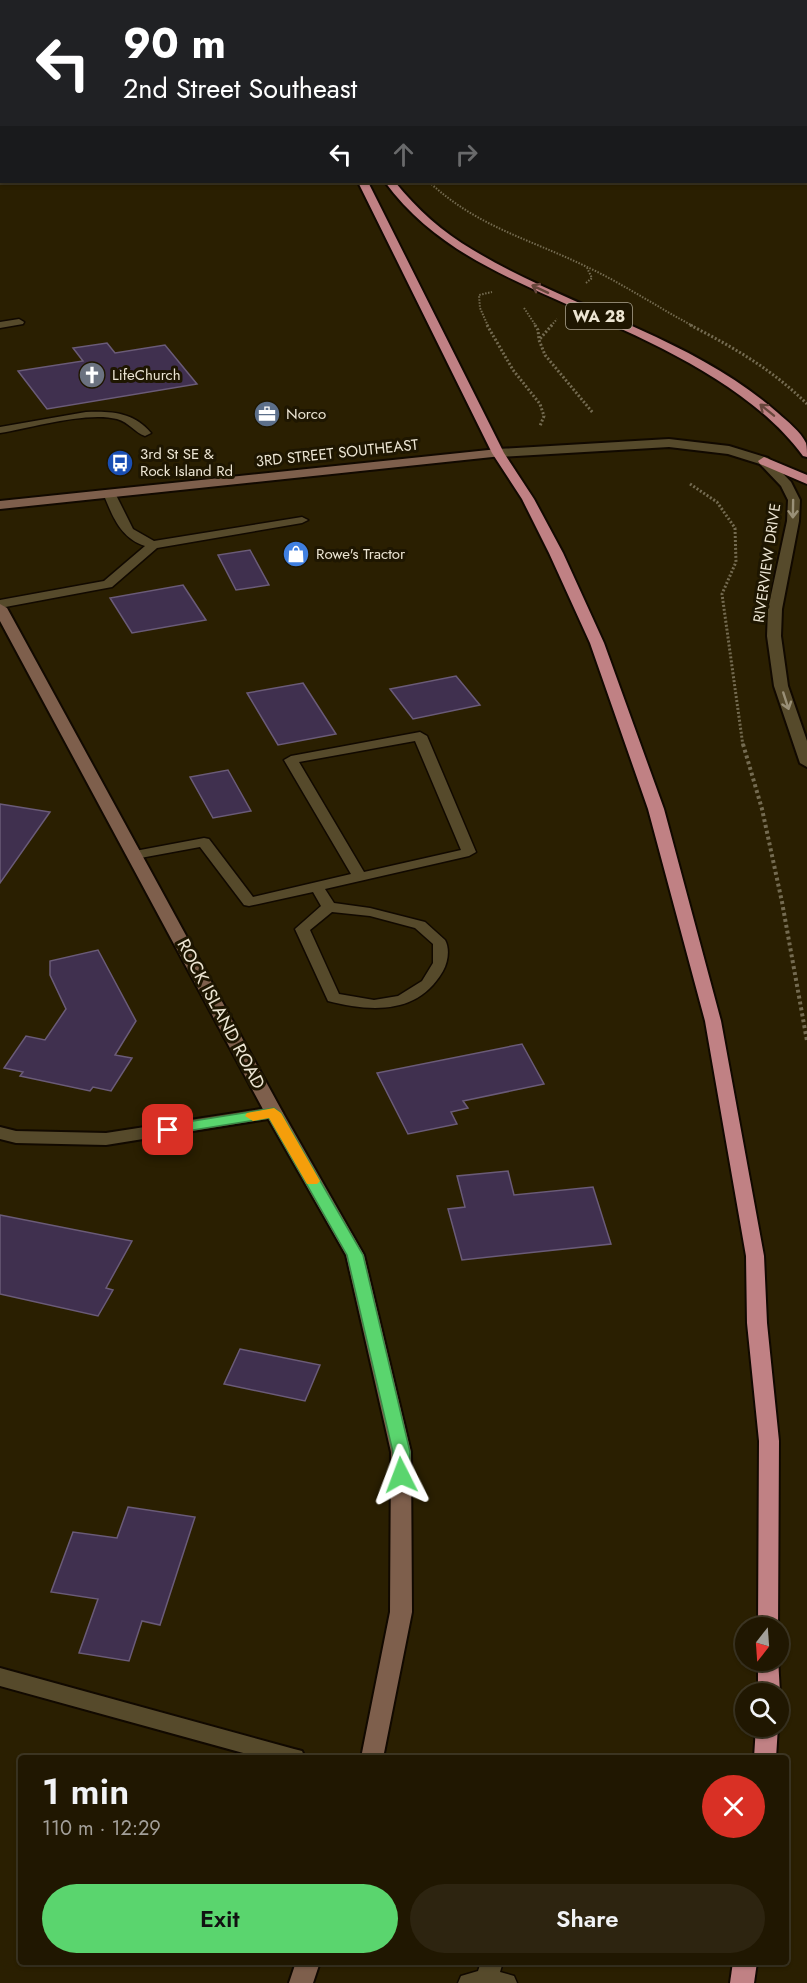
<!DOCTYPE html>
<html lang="en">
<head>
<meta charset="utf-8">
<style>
  :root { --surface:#201701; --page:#2d2410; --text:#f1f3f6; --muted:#a29f99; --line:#3d3623; --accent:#5ad56e }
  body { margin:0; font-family:Jost,sans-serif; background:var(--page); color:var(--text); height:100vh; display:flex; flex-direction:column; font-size:22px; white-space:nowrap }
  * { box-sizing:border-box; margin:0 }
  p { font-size:20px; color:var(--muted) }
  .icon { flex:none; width:33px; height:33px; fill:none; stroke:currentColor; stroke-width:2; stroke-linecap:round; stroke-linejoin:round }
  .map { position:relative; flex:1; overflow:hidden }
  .panel { position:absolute; left:18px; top:1755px; width:771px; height:210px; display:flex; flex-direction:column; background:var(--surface); border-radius:6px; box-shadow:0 2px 4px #0004,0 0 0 2px var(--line) }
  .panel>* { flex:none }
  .banner { position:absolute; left:0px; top:0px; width:807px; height:183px; box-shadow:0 2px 4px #0004,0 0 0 2px var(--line); background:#202124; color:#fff; overflow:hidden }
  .needle { width:39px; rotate:197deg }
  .fabs { position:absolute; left:735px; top:1617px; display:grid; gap:12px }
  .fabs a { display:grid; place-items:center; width:54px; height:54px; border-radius:50%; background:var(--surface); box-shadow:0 2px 4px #0004,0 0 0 2px var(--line); font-size:30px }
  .pin { position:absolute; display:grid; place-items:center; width:51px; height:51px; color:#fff; margin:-26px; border-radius:12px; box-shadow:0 3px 9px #0006 }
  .me { position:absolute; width:66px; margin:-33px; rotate:357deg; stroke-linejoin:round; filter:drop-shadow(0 0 4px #0008) }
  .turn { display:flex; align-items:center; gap:21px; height:126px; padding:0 24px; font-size:27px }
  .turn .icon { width:78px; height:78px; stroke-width:2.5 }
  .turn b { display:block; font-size:42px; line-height:51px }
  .lanes { display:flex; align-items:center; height:57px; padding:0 24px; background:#0003; justify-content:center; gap:30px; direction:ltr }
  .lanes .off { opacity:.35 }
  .round { display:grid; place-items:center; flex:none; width:63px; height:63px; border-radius:32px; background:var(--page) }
  .summary { display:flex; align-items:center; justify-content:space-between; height:102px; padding:0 24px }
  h1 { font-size:36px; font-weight:600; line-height:45px }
  .primary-button { display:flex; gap:12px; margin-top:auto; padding:12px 24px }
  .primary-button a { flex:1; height:69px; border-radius:36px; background:var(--accent); color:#111; font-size:24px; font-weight:600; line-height:69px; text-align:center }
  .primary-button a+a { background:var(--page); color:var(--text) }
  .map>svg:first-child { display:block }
</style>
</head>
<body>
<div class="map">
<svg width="807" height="1983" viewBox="0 0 807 1983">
  <rect width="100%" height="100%" fill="#2a1f01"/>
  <!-- water -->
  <path fill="#001219" d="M660,0H807V109L806,2Z"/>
  <!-- building -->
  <g fill="#40304f" stroke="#6a5b78" stroke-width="1.5">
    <path d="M107,343L115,353L165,345L197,384L47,409L18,371L83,361L73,348Z"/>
    <path d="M250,550L269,585L236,590L218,555Z"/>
    <path d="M183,585L206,620L132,633L110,598Z"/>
    <path d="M456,676L480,705L413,719L390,689Z"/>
    <path d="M303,683L336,734L278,745L247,693Z"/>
    <path d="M228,770L251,811L213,818L190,777Z"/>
    <path d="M0,804L50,812L0,883Z"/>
    <path d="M98,950L136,1021L115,1055L132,1058L111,1091L93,1087L90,1091L20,1076L23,1072L4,1068L26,1036L45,1040L66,1009L50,975V961Z"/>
    <path d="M522,1044L544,1084L463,1101L468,1108L451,1112L457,1124L408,1134L377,1073Z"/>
    <path d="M508,1171L514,1195L593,1187L611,1244L462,1260L448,1209L465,1207L457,1176Z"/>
    <path d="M0,1215L132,1241L106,1288L113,1290L98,1316L0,1294Z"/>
    <path d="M240,1349L320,1365L305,1401L224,1384Z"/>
    <path d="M128,1507L195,1517L160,1625L142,1621L129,1661L79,1653L98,1599L51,1592L73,1532L117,1538Z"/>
  </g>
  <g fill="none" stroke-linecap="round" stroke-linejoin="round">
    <defs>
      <g id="service">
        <path d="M19,319L24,322L23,324L0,328V322Z"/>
        <path d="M86,412C111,411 134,412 151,433L145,436C135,433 129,422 117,419C87,411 31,428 0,433V427Z"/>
        <path d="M109,490L115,493L133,529L154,541L302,517L308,520L302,523L157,548L112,587L0,608V600L104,581L145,546C120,538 112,515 103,493Z"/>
        <path d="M420,732L427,736L476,852L469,856L325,889L334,903L370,908L425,922L445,940C450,949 448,962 443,971C418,1015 371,1012 328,1001L295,929L321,906L313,892L249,906L244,905L200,847L135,859L128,855L135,851L204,838L209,839L253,897L351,874L284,760L291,756ZM415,741L461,850L364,872L299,762ZM332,912L370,916L415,928L433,944V963L422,981L398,996L374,1000L339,994L310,930Z"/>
        <path d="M481,1962H503L500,1972L514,1976L517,1983H458L461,1976L478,1971Z"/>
      </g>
      <g id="minor">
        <path d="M274,1107L280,1109L283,1113L280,1117L106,1145L16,1143L0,1139V1127L16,1131L106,1133Z"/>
        <path d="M0,1668L294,1749L302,1751L305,1758H261L0,1686Z"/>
      </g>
      <path id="tertiary" d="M669,439L729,446L768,458L791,482L800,500L799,521L782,609L781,636L788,686L807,741V767L800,763L774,686L767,636L768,609L787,521L788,500L781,486L760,464L728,454L669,447L498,457L492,453L498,449Z"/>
      <g id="secondary">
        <path d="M498,449L504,453L502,456L0,509V501Z"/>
        <path d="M0,604L7,608L283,1113L364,1255L411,1452L412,1612L383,1758H361L390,1612L391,1452L346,1255L265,1113L0,621Z"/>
        <path d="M296,1962H320L313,1983H289Z"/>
      </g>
      <g id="trunk">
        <path d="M255,0H263L264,2H255Z"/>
        <path d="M358,182H368L504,453L534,499L563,553L604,643L664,809L721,1021L764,1256L767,1323L779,1441L778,1630V1628H758L759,1441L747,1323L746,1256L705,1021L648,809L590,643L549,553L522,499L492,453Z"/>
        <path d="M385,182H395C417,209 442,232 473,250C571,309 691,336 778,413C787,421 801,432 806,443C807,447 807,452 807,457L803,456C747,380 639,337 555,299C490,270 428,241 385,182Z"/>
        <path d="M764,457L807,475V484L760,464L758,461Z"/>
        <path d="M778,1657L780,1694L778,1697V1694H758V1660H778Z"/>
        <path d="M756,1726H778L776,1758H754Z"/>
        <path d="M733,1962H757L754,1983H730Z"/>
      </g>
    </defs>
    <!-- service casing -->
    <use href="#service" stroke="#110900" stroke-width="3"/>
    <!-- minor casing -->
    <use href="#minor" stroke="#110900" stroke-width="4"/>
    <!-- tertiary casing -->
    <use href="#tertiary" stroke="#110900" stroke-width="4"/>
    <!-- secondary casing -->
    <use href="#secondary" stroke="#110900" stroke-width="4"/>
    <!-- trunk casing -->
    <use href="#trunk" stroke="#110900" stroke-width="4"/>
    <!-- path-far2 -->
    <g stroke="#746b51" stroke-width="2" stroke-dasharray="1.5 1.5" stroke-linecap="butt">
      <path d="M429,182C478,227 527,238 585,266C622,283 657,307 693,326"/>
      <path d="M586,283L592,278L587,268"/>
      <path d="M524,308L536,326"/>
      <path d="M488,326L480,308L479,295L492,292"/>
      <path d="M551,326L557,319"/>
    </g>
    <!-- path-far1 -->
    <g stroke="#746b51" stroke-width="3" stroke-dasharray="2 2" stroke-linecap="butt">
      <path d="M487,325L513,370L540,404L544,416L540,426"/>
      <path d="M535,325L538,330L539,340"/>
      <path d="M552,325L539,340L545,355L593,413"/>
      <path d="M690,325C733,347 773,370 807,404"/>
      <path d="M690,484L717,502L735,528L736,562L722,594L743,746"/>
    </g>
    <!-- path -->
    <path stroke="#746b51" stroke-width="4" stroke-dasharray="3 3" stroke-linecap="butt" d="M743,744L762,809L782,902L807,1041"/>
    <!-- service -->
    <use href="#service" fill="#564a2b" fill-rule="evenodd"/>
    <!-- minor -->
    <use href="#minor" fill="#564a2b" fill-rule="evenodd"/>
    <!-- tertiary -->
    <use href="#tertiary" fill="#564a2b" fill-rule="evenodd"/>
    <!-- secondary -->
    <use href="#secondary" fill="#7e5f4c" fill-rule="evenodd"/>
    <!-- trunk -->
    <use href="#trunk" fill="#c08184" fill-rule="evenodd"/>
  </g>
  <!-- one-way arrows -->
  <defs><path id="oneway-shaft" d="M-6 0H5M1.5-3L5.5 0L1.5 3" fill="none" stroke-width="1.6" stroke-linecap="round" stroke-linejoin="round" transform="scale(1.5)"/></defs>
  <g stroke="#67463c">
    <use href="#oneway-shaft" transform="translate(540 289) rotate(-155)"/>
    <use href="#oneway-shaft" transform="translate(767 410) rotate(-141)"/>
  </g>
  <g stroke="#9a9077">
    <use href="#oneway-shaft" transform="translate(793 509) rotate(91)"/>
    <use href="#oneway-shaft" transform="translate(786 701) rotate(72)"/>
  </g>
  <!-- route -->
  <path fill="#5ad56e" stroke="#3a8a48" stroke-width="1.5" d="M274,1108L281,1113L363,1255L410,1452L409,1475L407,1479L401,1481L395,1479L393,1475V1452L347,1255L269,1118L168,1134L161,1130L168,1125Z"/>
  <!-- slow -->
  <path fill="#f59e0b" d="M274,1108L281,1113L320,1181L317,1184H307L269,1118L253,1121L245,1116L247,1113Z"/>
  <!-- icons -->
  <defs>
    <symbol id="church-disc" viewBox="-11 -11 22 22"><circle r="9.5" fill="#6b7280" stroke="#1e1601"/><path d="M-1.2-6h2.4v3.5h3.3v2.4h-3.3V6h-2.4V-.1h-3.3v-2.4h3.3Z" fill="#fff"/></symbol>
    <symbol id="office-disc" viewBox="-11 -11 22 22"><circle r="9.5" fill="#5c6f8a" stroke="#1e1601"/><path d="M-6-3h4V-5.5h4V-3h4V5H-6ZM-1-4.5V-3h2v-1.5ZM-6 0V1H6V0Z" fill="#fff"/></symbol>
    <symbol id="bus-disc" viewBox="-11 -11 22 22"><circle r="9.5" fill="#1a4fb4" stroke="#1e1601"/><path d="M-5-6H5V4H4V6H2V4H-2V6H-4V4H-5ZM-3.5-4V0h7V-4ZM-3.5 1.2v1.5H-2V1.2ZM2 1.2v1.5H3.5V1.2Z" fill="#fff"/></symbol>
    <symbol id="shop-disc" viewBox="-11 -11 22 22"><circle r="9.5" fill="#3f7fe0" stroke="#1e1601"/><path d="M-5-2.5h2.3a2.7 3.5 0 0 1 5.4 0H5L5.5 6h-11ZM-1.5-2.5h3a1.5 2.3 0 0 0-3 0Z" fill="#fff"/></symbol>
  </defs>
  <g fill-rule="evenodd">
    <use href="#church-disc" x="77" y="360" width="30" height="30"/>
    <use href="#office-disc" x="252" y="399" width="30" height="30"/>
    <use href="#bus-disc" x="105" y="448" width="30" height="30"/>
    <use href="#shop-disc" x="281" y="539" width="30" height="30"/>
  </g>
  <g text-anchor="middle" stroke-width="6" stroke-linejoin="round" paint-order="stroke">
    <!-- far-poi labels -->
    <g font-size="15" fill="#ece5d3" stroke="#1e1601" text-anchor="start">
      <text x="112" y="380">LifeChurch</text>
      <text x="286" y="419">Norco</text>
      <text x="140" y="459">3rd St SE &amp;<tspan x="140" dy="17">Rock Island Rd</tspan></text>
      <text x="316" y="559">Rowe's Tractor</text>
    </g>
    <!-- far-street labels -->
    <g font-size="15" fill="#ece5d3" stroke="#1e1601">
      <text transform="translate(337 453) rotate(-6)" y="5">3RD STREET SOUTHEAST</text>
      <text transform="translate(767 563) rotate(-82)" y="5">RIVERVIEW DRIVE</text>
    </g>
    <!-- shield labels -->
    <rect fill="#1e1601" stroke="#aea794" stroke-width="1.5" x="566" y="303" width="66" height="26" rx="4.5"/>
    <g font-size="16" font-weight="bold" fill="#ece5d3">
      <text x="599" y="322">WA 28</text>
    </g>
    <!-- street labels -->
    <g font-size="18" fill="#ece5d3" stroke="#1e1601">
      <text transform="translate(221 1014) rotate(62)" y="6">ROCK ISLAND ROAD</text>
    </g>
  </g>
</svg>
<div class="fabs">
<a><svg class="needle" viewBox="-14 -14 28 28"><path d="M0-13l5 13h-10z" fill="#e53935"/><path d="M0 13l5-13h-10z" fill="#a29f99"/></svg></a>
<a><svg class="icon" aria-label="search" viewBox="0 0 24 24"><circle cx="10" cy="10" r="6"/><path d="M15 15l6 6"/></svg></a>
</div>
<div class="pin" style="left:168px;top:1130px;background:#d93025"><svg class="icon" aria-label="arrive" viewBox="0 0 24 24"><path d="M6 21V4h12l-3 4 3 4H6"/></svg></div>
<svg class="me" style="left:401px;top:1475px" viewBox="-20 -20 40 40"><path d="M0-17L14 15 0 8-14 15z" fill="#5ad56e" stroke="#fff" stroke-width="4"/></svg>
<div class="banner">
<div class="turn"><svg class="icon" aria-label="left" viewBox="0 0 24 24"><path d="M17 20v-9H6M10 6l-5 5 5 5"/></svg><div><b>90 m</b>2nd Street Southeast</div></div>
<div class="lanes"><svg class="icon" aria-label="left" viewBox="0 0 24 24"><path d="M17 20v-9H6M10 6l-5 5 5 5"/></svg><svg class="icon off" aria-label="ahead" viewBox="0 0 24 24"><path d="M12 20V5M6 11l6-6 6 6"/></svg><svg class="icon off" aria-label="right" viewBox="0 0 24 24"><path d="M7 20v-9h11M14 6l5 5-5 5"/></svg></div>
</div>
<section class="panel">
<div class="summary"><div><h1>1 min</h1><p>110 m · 12:29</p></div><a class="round" style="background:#d93025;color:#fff"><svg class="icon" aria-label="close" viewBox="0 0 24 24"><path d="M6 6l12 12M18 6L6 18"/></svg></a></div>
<div class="primary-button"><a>Exit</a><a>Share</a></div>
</section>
</div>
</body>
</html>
